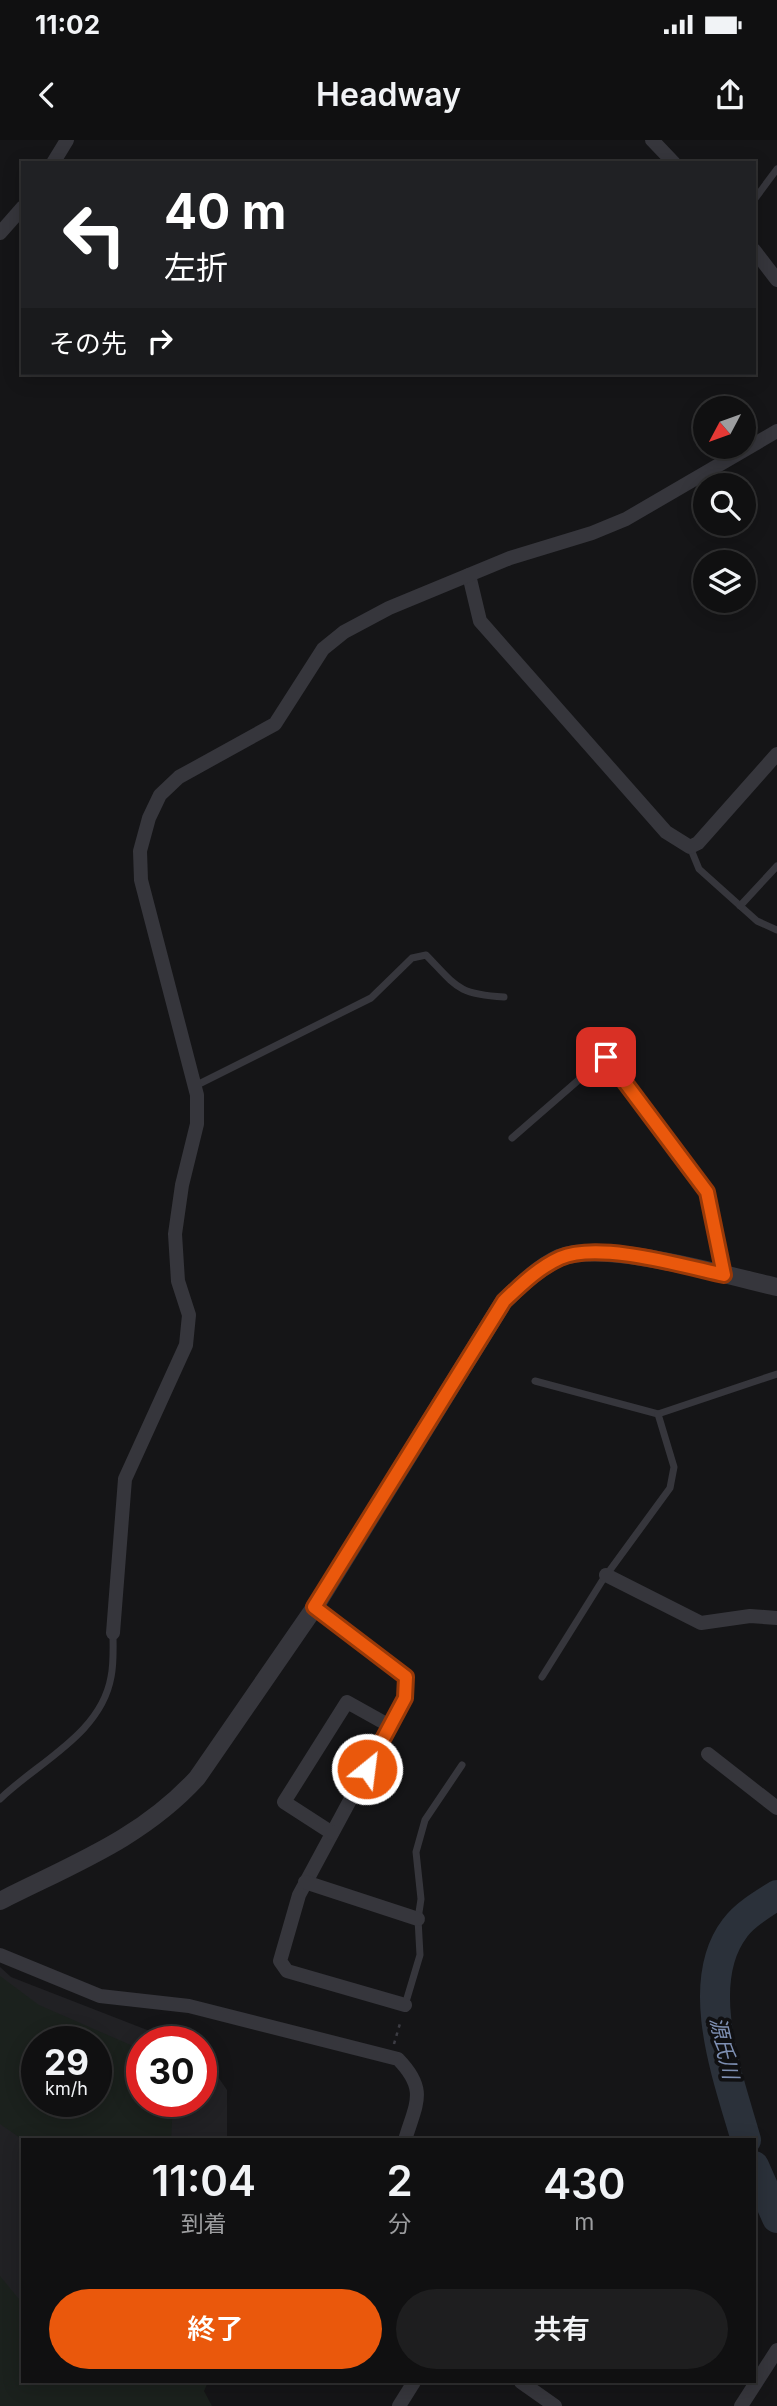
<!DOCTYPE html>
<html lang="ja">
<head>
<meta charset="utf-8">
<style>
  :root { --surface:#101011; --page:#1e1e1f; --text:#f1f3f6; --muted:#9c9d9f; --line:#303031; --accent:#ea580c }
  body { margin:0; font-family:Inter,"Noto Sans JP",sans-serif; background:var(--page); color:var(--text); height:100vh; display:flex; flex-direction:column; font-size:26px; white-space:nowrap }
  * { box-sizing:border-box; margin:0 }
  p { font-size:23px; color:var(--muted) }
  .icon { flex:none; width:38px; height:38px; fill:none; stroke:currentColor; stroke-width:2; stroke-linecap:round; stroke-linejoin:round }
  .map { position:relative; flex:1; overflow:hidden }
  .sheet { position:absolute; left:21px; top:1998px; width:735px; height:245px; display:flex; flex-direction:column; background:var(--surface); border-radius:0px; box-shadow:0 4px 18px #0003,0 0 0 2px var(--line) }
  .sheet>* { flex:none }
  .guide { position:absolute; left:21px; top:21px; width:735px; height:214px; border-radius:0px; box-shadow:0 4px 18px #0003,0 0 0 2px var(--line); background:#202124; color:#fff; overflow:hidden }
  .needle { width:46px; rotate:229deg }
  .buttons { position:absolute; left:693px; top:256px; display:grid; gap:14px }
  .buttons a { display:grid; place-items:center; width:63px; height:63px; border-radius:50%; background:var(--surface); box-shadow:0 4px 18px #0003,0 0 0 2px var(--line); font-size:35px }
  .speed { position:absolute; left:21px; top:1886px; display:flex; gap:14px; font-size:35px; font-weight:700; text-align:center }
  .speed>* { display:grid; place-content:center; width:91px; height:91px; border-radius:50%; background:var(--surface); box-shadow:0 4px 18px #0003,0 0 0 2px var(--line); line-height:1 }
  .speed small { font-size:18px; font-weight:400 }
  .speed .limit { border:10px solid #d22; background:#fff; color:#111 }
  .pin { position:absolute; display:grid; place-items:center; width:60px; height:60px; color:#fff; margin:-30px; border-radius:14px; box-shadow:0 4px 10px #0006 }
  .me { position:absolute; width:77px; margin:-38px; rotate:29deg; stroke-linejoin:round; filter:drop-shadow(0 0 5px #0008) }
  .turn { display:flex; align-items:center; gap:24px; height:147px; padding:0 28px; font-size:32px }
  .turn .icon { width:91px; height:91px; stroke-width:2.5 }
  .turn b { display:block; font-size:49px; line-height:60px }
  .then { display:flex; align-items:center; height:66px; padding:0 28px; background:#0003; gap:14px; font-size:26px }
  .eta { display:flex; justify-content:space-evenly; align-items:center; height:119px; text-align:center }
  .eta b { font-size:42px; font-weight:600; line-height:49px }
  .action { display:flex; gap:14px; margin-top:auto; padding:14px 28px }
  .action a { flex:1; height:80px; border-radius:42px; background:var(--accent); color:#fff; font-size:28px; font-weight:600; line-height:80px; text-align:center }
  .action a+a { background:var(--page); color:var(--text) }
  .status { display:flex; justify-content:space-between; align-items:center; height:49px; padding:0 35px; background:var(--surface); direction:ltr }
  .status svg { height:19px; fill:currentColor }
  header { display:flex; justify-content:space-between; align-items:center; height:91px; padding:0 28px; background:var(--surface); font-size:32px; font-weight:600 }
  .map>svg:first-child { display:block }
</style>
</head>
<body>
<div class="status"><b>11:02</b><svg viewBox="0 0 49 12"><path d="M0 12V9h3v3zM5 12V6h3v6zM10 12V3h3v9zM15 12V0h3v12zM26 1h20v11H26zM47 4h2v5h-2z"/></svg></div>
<header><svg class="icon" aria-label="back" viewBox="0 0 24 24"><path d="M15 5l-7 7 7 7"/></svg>Headway<svg class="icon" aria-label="share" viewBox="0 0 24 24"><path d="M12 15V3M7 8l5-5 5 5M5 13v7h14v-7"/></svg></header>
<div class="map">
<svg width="777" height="2266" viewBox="0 0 777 2266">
  <rect width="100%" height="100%" fill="#151517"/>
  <!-- built -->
  <path fill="#212124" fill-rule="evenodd" d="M0,1827L11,1837L178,1902H142V1962H201V1912L227,1950V2000H23V2183L0,2165ZM37,1902H96V1962H37Z"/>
  <!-- green -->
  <g fill="#1b211d" fill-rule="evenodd">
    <path d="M0,1836L39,1865L142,1910V1962H173L171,2000H23L0,1984ZM37,1902H96V1962H37Z"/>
    <path d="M0,2136L23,2164V2242H208L204,2251L212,2266H0Z"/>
  </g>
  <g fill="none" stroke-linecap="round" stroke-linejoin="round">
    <!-- river -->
    <g stroke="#2b313a" stroke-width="30">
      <path d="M746,2000C729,1940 692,1844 735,1788C744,1775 764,1763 777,1755"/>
      <path d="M754,2026L777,2078"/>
    </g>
    <!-- path -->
    <path stroke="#3c3c43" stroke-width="2.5" stroke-dasharray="3.5 5" stroke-linecap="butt" d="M394,1904L401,1880"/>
    <!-- service -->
    <g stroke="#36363c" stroke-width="7">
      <path d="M754,60L777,29"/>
      <path d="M690,707L699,729L757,781L777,790"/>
      <path d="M740,766L777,726"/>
      <path d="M195,946L371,858L412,818L426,815C457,847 457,854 504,857"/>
      <path d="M512,998L605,917L707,1052L724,1131"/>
      <path d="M535,1241L658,1274L777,1234"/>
      <path d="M542,1537L602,1441L670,1348L674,1327L658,1274"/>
      <path d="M0,1659C38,1622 101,1594 111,1537C114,1523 113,1507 113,1493"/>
      <path d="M405,1865L420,1815L418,1779L421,1759L416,1712L425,1680L462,1625"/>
    </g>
    <!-- minor -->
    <g stroke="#36363c" stroke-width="14">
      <path d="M652,0L674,23"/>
      <path d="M53,23L67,0"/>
      <path d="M0,93L23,67"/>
      <path d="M754,110L777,140"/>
      <path d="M469,435L480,481L666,692L690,707L698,703L777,614"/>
      <path d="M606,1435L701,1483L750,1476L777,1478"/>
      <path d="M315,1467L406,1537L405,1558L299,1755L280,1821L287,1831L405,1865"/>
      <path d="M113,1493L125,1339L186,1205L189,1175L178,1141L175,1094L182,1045L197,984V955L141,740L140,711L149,678L160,655L179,637L275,584L323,509L344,492L389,468L510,418L592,393L626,379L777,291"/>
      <path d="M708,1614L777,1668"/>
      <path d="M332,1693L284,1662L347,1562L390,1586"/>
      <path d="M305,1742L418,1779"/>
      <path d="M0,1815L100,1856L189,1866L398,1919C428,1950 416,1963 405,2000"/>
      <path d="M521,2242L555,2266"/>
      <path d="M399,2266L414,2242"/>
      <path d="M741,2266L777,2210"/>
    </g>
    <!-- tertiary -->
    <path stroke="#36363c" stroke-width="18" d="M0,1761C73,1724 141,1699 197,1638L315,1467L504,1161C521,1145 538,1128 559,1118C602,1099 729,1136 777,1147"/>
  </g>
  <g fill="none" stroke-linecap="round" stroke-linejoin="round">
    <defs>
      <path id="route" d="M367,1629L405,1558L406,1537L314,1467L504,1161C521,1145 538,1128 560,1118C599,1101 683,1126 724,1135L707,1052L606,917"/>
    </defs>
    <!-- route casing -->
    <use href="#route" stroke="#983908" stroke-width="18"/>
    <!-- route -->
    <use href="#route" stroke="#ea580c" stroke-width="12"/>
  </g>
  <g text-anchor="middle" stroke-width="7" stroke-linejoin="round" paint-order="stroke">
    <!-- water labels -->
    <g font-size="21" font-style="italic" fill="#7e8fb2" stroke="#101012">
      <text transform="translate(724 1908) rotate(77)" y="7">源氏川</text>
    </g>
  </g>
</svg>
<div class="buttons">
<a><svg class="needle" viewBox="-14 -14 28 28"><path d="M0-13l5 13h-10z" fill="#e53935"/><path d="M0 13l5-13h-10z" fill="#9c9d9f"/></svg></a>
<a><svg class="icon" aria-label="search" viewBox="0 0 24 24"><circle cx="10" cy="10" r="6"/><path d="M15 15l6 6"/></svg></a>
<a><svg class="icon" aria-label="layers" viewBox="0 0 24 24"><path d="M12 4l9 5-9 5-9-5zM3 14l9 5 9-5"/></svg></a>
</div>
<div class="speed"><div>29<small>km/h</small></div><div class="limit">30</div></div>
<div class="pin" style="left:606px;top:917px;background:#d93025"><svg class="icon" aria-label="arrive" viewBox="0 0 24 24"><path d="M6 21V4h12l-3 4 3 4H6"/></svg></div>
<svg class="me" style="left:367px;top:1629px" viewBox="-20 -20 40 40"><circle r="17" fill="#ea580c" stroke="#fff" stroke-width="3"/><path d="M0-11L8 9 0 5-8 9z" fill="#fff"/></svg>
<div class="guide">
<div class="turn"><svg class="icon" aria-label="left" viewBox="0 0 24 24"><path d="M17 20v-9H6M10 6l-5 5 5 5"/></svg><div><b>40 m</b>左折</div></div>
<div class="then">その先<svg class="icon" aria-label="right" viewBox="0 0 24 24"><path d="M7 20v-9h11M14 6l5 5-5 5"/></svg></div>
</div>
<section class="sheet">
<div class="eta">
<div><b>11:04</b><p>到着</p></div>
<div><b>2</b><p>分</p></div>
<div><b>430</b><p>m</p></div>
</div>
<div class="action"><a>終了</a><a>共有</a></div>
</section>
</div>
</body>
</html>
